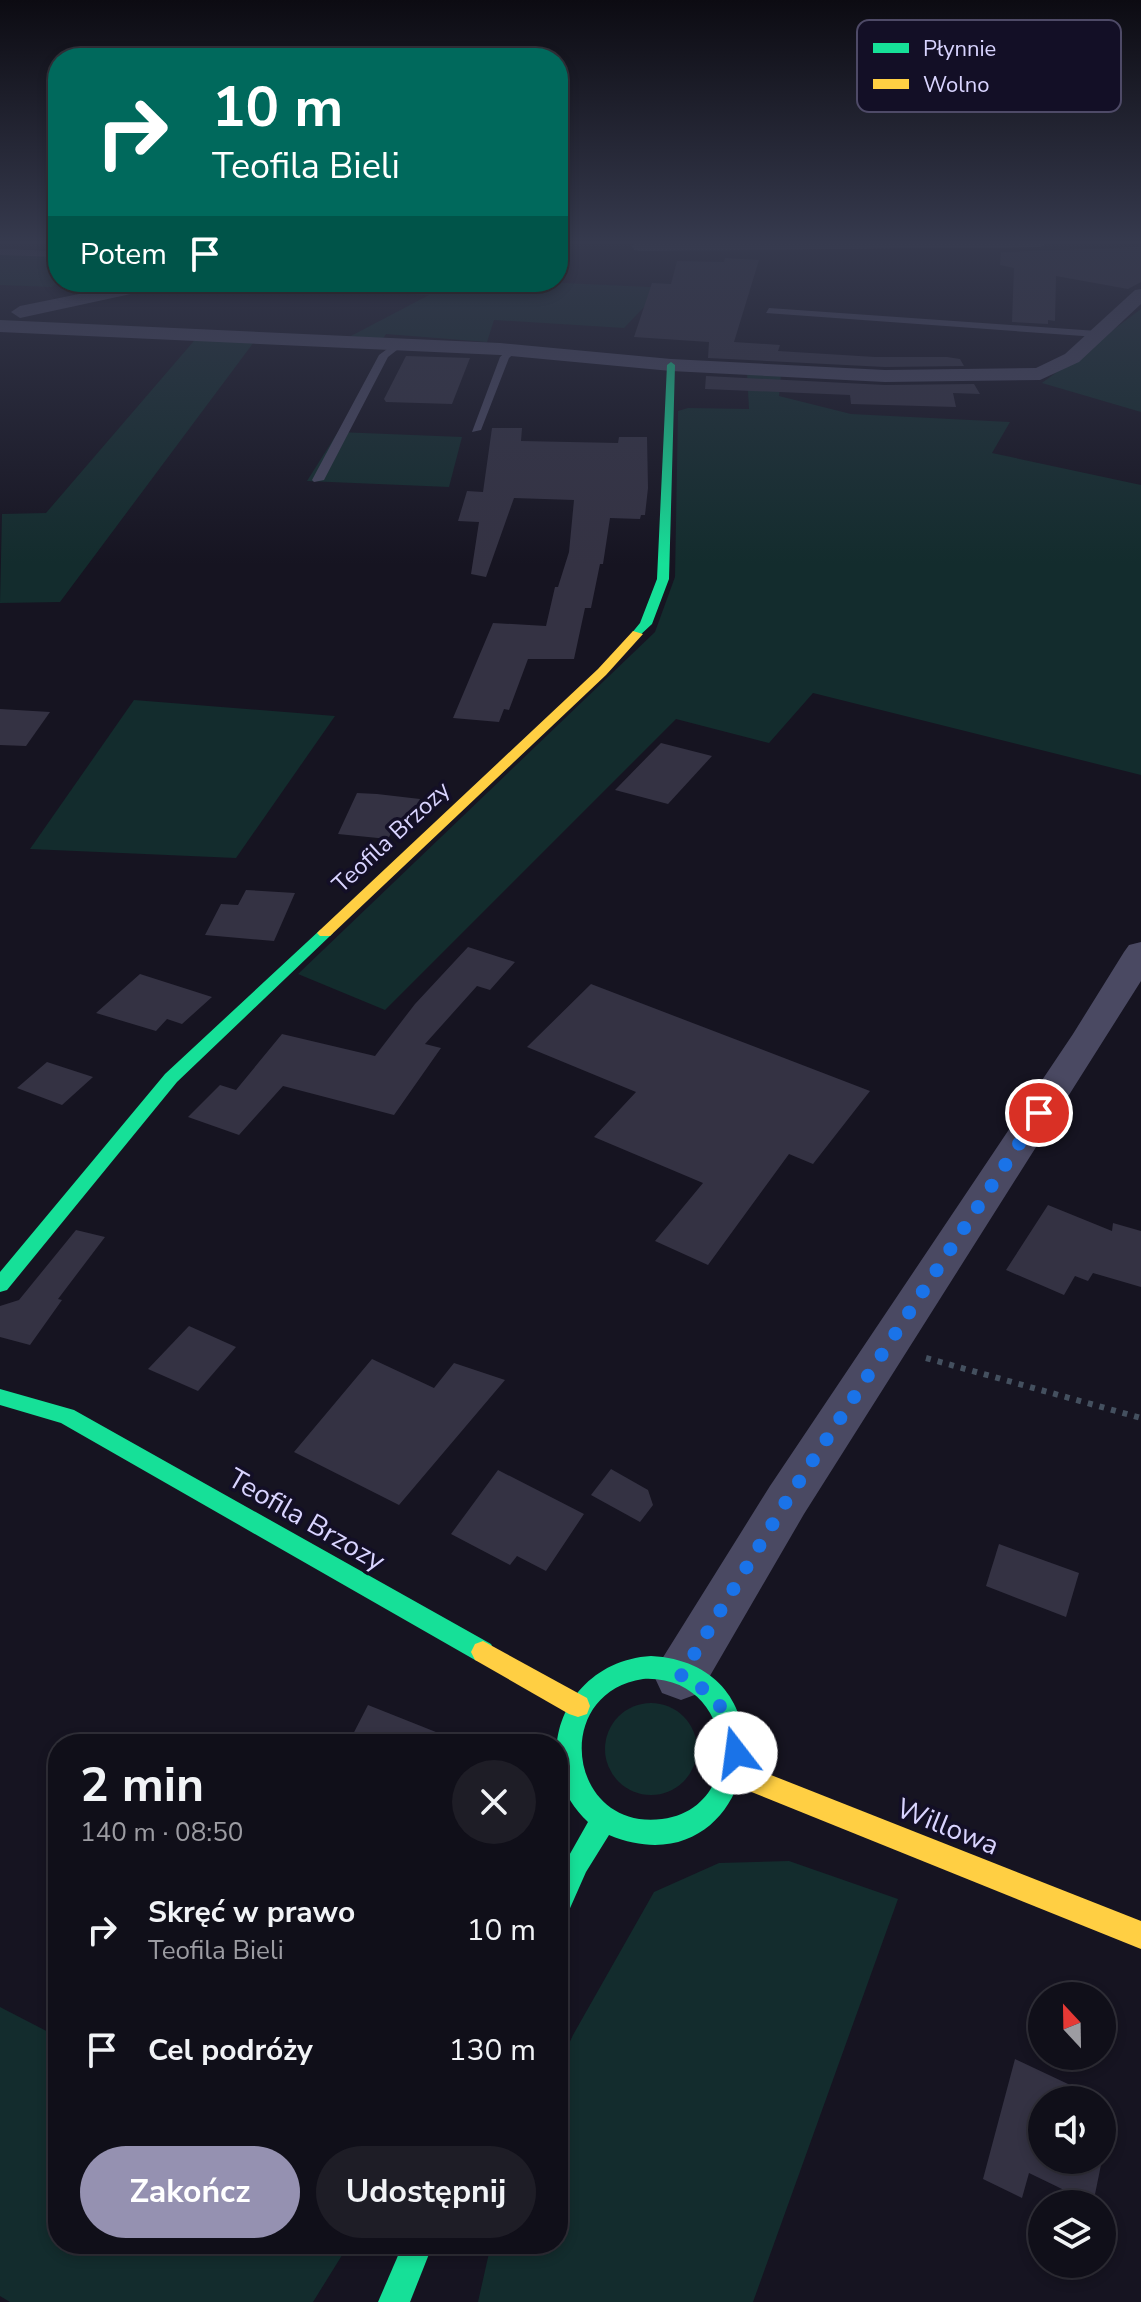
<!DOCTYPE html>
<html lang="pl">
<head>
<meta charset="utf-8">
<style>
  :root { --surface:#100f19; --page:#1e1d26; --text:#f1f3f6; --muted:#9c9ca2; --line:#302f38; --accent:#9591b1 }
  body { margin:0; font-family:"Nunito Sans",sans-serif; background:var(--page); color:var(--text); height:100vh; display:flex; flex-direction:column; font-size:30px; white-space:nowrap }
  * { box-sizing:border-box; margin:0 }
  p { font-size:26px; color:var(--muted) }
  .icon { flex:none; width:44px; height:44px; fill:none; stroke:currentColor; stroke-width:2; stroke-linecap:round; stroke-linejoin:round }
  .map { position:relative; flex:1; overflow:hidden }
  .sheet { position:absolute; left:48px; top:1734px; width:520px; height:520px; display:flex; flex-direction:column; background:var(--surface); border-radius:32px; box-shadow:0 4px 12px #0003,0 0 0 2px var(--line) }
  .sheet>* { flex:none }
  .hud { position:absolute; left:48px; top:48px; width:520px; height:244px; border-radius:32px; box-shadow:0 4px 12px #0003,0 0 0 2px var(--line); background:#00695c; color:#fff; overflow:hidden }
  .needle { width:52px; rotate:338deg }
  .tools { position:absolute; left:1028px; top:1982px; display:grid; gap:16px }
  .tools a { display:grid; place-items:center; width:88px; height:88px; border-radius:50%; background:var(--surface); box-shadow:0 4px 12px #0003,0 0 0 2px var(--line); font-size:40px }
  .pin { position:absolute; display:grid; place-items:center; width:68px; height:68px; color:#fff; margin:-34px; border:4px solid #fff; border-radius:50%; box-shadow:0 2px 8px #0007 }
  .me { position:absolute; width:88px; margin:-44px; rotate:345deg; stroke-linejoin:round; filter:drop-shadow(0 0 6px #0008) }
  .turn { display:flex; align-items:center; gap:28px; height:168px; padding:0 32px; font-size:36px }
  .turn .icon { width:104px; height:104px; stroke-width:2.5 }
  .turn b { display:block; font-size:56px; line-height:68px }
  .then { display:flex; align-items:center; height:76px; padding:0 32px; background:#0003; gap:16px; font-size:30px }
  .round { display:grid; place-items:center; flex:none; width:84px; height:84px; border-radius:42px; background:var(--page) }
  .head { display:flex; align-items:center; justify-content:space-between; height:136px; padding:0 32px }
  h1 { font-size:48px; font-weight:700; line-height:60px }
  .button { display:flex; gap:16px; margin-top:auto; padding:16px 32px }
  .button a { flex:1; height:92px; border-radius:48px; background:var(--accent); color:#fff; font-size:32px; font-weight:700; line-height:92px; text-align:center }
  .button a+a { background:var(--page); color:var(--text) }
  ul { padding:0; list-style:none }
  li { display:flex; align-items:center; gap:24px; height:120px; padding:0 32px }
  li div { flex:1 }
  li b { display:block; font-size:30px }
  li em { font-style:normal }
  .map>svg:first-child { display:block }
</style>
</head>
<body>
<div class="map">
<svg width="1141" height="2302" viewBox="0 0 1141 2302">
  <rect width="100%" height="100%" fill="#161421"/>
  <!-- green -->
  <g fill="#132c2d">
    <path d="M0,253L58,256V282L52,287L0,285Z"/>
    <path d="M181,282H543L670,288L646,305L624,328L494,320L487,342L386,334L382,340L349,337L429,295L175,283Z"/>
    <path d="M1141,309V412L1042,383Z"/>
    <path d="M199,335L257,338L60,602L0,603L2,514L46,513Z"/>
    <path d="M747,373L781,375L779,396L851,414L1010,422L992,453L1141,485V775L813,693L769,743L676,719L385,1010L298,974L655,632L675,577L678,411L688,408L749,409Z"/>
    <path d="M338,432L462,437L449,487L307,481Z"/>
    <path d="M134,700L335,716L236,858L30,849Z"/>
    <circle cx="651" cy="1749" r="46"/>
    <path d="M789,1861L898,1899L753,2302H478L491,2244H558V2068L573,2035L654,1892L719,1863Z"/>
    <path d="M0,2007L58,2037V2244H349L313,2302H10L0,2296Z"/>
  </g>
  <!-- building -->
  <g fill="#343243">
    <path d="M1141,247V282L1128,289L1056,276L1055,321L1048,320V324L1012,322L1014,268L1000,265L1001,252Z"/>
    <path d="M725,258L759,260L734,342L780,345L778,351L875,357H947L960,359L964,366L885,367L708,358L709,342L634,337L652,283L671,284L677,261L724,262Z"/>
    <path d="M406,356L470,358L452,404L386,402L384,399Z"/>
    <path d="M706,376L885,385L974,384L980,394L953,393L956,407L851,404L850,395L705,389Z"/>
    <path d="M492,428H522L521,441L618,443L619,437H647L648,488L645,515H641L640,519L610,518L603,564H600L591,608H585L574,659H528L509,710L504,709L499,722L453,718L493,623L546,626L555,587H558L569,552L574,500L514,498L486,577L471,574L479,522L458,521L467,491L483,492Z"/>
    <path d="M0,709L50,712L26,746L0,745Z"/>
    <path d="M661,743L712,756L668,804L615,790Z"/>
    <path d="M357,793L377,794L420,799L404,834L391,833L388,839L338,834Z"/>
    <path d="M246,890L295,893L274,941L205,935L221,904L238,905Z"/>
    <path d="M468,947L515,962L490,990L477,986L425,1044L441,1048L394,1115L283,1086L239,1135L188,1117L220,1085L236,1090L282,1034L375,1056L415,1004Z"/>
    <path d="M140,974L212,997L182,1024L167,1019L156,1031L96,1013Z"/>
    <path d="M591,984L870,1091L813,1164L789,1154L708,1265L655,1241L703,1183L594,1137L636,1092L527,1047Z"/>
    <path d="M47,1062L93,1077L62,1105L17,1088Z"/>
    <path d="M1048,1205L1112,1231L1113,1223L1141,1231V1287L1093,1273L1088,1281L1075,1276L1064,1295L1006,1270Z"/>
    <path d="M76,1230L105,1237L58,1299L62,1300L30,1345L0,1337V1306L19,1300Z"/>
    <path d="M189,1326L236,1347L198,1391L148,1369Z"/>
    <path d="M372,1359L434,1388L454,1363L505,1380L399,1505L294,1452Z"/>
    <path d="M611,1469L648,1490L653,1505L640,1522L591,1495Z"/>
    <path d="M498,1470L584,1514L546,1571L517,1556L510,1565L451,1534Z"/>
    <path d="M999,1544L1079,1573L1066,1617L986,1586Z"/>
    <path d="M368,1705L461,1742V1744H348Z"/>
    <path d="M1015,2059L1102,2100H1042V2160H1102L1093,2204L1029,2173L1022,2198L983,2179Z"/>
  </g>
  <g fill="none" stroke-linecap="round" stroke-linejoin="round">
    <!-- path -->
    <path stroke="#44505f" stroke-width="6" stroke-dasharray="5 7" stroke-linecap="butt" d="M926,1358L1141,1418"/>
    <!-- lane -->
    <g fill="#4a4962" fill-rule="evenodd">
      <path d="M0,249L58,251V257L0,255Z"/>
      <path d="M769,308L1097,331L1102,334L1097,337L766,313Z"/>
      <path d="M398,341L406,343L388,357L324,480L314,482L312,480L379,355Z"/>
      <path d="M510,348L518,350L509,358L481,430L472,432L500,357Z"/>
    </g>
    <!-- street -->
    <g fill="#4a4962" fill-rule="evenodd">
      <path d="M634,242H1048L1040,247L640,251L634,250L632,246Z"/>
      <path d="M138,282H172L163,287L20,318L11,312L20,306Z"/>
      <path d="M1141,289V304L1079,362L1040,380L885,382L671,371L500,355L0,332V320L500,343L671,359L885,370L1036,368L1065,354L1135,290Z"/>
      <path d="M1141,942V981L804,1514L700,1693L681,1700L662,1693L654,1676L662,1659L770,1486L1073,1034L1124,952L1129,945Z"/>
    </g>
    <!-- fast -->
    <g fill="#16e098" fill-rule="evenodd">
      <path d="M671,362L675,365L669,579L652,624L637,638L631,634L640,623L657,579L667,365Z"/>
      <path d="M325,928L333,933L330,936L177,1082L7,1290L0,1292V1272L165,1074L320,930Z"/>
      <path d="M0,1389L74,1410L491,1644L495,1652L491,1660L483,1663L475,1660L61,1423L0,1405Z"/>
      <path d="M651,1656C804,1664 754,1895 609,1835L586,1872L567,1915L558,1919V1875L588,1822C524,1762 564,1661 651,1656ZM643,1679C736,1674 749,1808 662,1819C568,1831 550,1693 643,1679Z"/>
      <path d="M403,2244H433L410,2302H378Z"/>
    </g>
    <!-- slow -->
    <g fill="#ffcf43" fill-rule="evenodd">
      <path d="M633,631L643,634L606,675L330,936H320L317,933L320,930L598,669Z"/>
      <path d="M483,1641L587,1698L590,1706L587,1714L578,1717L569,1714L475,1660L471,1652L475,1644Z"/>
      <path d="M733,1760L1141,1921V1949L724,1781L720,1772L724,1763Z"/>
    </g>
  </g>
  <!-- sky -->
  <linearGradient id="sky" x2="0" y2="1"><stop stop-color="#0c0b12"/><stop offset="0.43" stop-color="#363a4e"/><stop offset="1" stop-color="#363a4e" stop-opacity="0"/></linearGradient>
  <rect width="1141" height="564" fill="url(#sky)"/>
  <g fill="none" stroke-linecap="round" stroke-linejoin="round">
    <!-- route -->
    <path stroke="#1a73e8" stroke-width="14" stroke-dasharray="0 25.2" d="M736,1753C734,1716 714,1691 681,1676L787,1500L1039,1113"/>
  </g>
  <g text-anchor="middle" stroke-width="7" stroke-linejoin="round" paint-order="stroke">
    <!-- street labels -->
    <g font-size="24" fill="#d9d4ff" stroke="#130f26">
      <text transform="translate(391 837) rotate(-43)" y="8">Teofila Brzozy</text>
    </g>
    <!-- near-street labels -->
    <g font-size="28" fill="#d9d4ff" stroke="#130f26">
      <text transform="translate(307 1519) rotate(30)" y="10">Teofila Brzozy</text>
      <text transform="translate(948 1826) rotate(22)" y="10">Willowa</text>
    </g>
  </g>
  <!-- legend -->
  <rect x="857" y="20" width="264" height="92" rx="12" fill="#130f26" stroke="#4e4a67" stroke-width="2"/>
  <rect x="873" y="43" width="36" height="10" fill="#16e098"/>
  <rect x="873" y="79" width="36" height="10" fill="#ffcf43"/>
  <g font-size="22" fill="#d9d4ff">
    <text x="923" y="56">Płynnie</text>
    <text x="923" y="92">Wolno</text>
  </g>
</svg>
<div class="tools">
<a><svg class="needle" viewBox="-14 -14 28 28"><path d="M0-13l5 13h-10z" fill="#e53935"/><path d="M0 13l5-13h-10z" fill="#9c9ca2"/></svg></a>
<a><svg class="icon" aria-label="sound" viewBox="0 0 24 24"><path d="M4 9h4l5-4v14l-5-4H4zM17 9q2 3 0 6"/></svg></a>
<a><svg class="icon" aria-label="layers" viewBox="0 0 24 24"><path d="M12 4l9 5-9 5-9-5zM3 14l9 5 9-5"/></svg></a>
</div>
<div class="pin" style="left:1039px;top:1113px;background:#d93025"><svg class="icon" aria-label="arrive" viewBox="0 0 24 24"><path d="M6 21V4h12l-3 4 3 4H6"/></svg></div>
<svg class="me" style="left:736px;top:1753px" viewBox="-20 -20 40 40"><circle r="19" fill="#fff"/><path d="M0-13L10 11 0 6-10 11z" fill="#1a73e8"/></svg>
<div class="hud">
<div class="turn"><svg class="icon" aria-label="right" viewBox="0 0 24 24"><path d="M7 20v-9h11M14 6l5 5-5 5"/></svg><div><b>10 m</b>Teofila Bieli</div></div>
<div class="then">Potem<svg class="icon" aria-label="arrive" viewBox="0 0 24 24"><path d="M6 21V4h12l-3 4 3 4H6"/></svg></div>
</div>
<section class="sheet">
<div class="head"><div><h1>2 min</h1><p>140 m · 08:50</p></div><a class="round"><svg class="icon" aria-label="close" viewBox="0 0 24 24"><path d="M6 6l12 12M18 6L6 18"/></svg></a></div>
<ul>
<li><svg class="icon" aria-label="right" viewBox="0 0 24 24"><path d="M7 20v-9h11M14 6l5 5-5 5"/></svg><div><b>Skręć w prawo</b><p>Teofila Bieli</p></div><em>10 m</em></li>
<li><svg class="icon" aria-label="arrive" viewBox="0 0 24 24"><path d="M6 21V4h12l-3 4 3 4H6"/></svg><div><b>Cel podróży</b></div><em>130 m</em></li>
</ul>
<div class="button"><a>Zakończ</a><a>Udostępnij</a></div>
</section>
</div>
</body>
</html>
